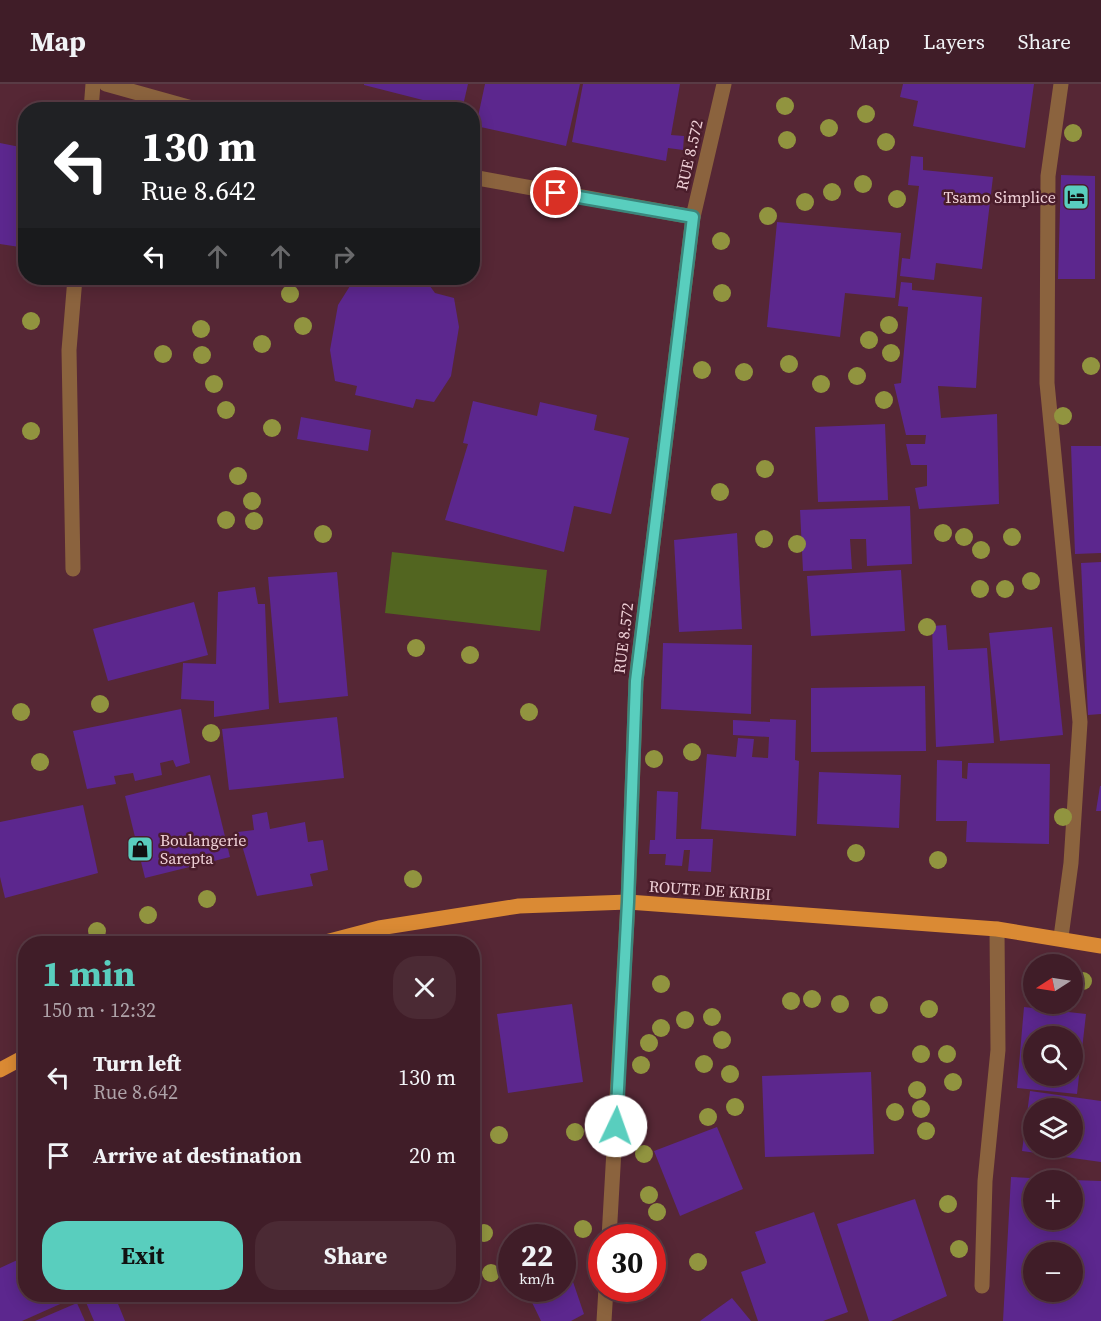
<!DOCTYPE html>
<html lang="en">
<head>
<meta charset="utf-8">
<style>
  :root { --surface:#401d28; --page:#4b2a34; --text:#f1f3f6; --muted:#aea2a8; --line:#593b45; --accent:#59cebe }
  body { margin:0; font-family:"Source Serif 4",serif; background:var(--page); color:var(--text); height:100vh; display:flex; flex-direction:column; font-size:22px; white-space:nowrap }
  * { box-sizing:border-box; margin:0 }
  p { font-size:20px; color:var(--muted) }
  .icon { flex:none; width:33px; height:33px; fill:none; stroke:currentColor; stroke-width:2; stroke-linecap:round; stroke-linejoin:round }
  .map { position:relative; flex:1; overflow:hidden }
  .side { position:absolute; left:18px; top:852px; width:462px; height:366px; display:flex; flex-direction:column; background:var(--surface); border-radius:24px; box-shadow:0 3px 15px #0003,0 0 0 2px var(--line) }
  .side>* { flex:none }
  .guide { position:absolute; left:18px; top:18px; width:462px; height:183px; border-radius:24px; box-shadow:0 3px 15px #0003,0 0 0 2px var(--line); background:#202124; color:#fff; overflow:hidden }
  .needle { width:39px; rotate:258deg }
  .buttons { position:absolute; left:1023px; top:870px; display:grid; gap:12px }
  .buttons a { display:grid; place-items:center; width:60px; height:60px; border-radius:50%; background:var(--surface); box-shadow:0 3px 15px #0003,0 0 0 2px var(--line); font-size:30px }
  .speed { position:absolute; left:498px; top:1140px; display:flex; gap:12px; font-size:30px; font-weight:700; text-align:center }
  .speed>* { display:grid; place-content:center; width:78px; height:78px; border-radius:50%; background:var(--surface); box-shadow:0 3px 15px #0003,0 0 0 2px var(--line); line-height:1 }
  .speed small { font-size:15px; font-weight:400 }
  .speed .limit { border:9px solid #d22; background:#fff; color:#111 }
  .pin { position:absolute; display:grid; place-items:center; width:51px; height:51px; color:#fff; margin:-26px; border:3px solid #fff; border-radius:50%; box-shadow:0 2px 6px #0007 }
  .me { position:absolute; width:66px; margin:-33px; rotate:3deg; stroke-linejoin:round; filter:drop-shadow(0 0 4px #0008) }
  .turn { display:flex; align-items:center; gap:21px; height:126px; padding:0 24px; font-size:27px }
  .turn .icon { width:78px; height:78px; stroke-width:2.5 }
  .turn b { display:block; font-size:42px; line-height:51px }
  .lanes { display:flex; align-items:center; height:57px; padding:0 24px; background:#0003; justify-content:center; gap:30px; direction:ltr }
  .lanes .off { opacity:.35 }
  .round { display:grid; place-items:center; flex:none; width:63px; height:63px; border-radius:24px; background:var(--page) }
  .headline { display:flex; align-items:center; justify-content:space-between; height:102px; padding:0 24px }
  h1 { font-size:36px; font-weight:700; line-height:45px; color:var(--accent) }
  .cta { display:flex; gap:12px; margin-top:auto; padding:12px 24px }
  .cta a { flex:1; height:69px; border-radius:24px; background:var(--accent); color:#111; font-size:24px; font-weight:700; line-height:69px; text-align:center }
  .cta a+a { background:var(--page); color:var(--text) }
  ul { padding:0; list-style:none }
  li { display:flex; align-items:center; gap:18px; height:78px; padding:0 24px }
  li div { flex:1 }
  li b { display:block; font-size:22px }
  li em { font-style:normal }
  header { display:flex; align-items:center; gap:36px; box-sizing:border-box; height:84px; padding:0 30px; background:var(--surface); border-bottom:2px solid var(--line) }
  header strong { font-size:28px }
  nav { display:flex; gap:33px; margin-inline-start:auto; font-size:21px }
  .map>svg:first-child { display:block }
</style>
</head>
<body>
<header>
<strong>Map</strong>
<nav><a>Map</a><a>Layers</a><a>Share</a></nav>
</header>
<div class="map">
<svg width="1101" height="1237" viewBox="0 0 1101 1237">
  <rect width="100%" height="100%" fill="#562735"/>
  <!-- green -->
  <path fill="#526520" d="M392,468L547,486L540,547L385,529Z"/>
  <!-- building -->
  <g fill="#5c278e" fill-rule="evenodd">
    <path d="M468,0L462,26L364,1V0Z"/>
    <path d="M485,0H580L566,62L476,42Z"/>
    <path d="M583,0H680L671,51L684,52L683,66L668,64L666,77L572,58Z"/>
    <path d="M903,0H1034L1025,64L913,42L918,17L900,13Z"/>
    <path d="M0,59L20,63L18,70L26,71V164L0,160Z"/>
    <path d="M911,72L923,73V86L993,93L982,185L936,179L934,196L900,192L902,174L910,175L919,102L908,101Z"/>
    <path d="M1061,91L1095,92V195H1058Z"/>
    <path d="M777,138L901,149L895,214L845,209L840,253L767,243Z"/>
    <path d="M355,194L378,198L384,194H424L435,209L454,214L459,243L451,292L434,318L416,315L413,324L355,311L357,302L335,297L330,266L338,221Z"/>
    <path d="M901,198L912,199V206L982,213L976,304L938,302L941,334L997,330L999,420L919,425L915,404L927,402V381H911L906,360H925L926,351H906L894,300L901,299L908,223L898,222Z"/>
    <path d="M473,317L537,332L540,318L597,331L594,346L629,354L611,430L574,422L564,468L445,436L468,360L463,359Z"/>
    <path d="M301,333L371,346L368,367L297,355Z"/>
    <path d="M885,340L888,416L818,418L815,343Z"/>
    <path d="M1071,362H1101V469L1075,470Z"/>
    <path d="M910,422L912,480L867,482L866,455H850L852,485L803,487L800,426Z"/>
    <path d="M737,449L742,545L679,548L674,456Z"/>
    <path d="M1101,478V630L1088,631L1081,479Z"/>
    <path d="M901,486L905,547L811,552L807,492Z"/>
    <path d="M337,488L348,612L279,619L268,493Z"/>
    <path d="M255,503L258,520H265L269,625L214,633V617L181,615L183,579L216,580L218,508Z"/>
    <path d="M194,518L208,571L108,597L93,545Z"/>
    <path d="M946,541L948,566L987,564L994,659L936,663L932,542Z"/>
    <path d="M1052,543L1063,651L1000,657L989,549Z"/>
    <path d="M663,559L752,561L751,630L661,625Z"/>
    <path d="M925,602L926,667L811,668V604Z"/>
    <path d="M181,625L190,679L176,683L173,676L160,679L162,691L135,697L133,689L114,692L116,700L87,705L73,647Z"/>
    <path d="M337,633L344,694L229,706L222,645Z"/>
    <path d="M770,635L796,636L795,676L799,677L796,752L701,745L707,670L736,673L738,654L754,655L752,673L768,674L769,653L733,651V636L770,638Z"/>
    <path d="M937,676L962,677V694L967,695L968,679L1050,680L1049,760L966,758L967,737H936Z"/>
    <path d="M819,688L901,691L899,744L817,740Z"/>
    <path d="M210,691L230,773L145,794L125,712Z"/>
    <path d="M1100,702H1101V727H1096Z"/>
    <path d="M657,707L678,708L676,755H713L711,788L688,787L690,766H684L682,782L665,781L666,770H649L650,756H655Z"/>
    <path d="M83,721L98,789L5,814L0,793V738Z"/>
    <path d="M267,728L270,745L305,738L308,758L323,756L328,786L310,790L313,802L257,812L238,748L254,746L252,731Z"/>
    <path d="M572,920L583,998L508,1009L497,930Z"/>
    <path d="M1024,923L1086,930L1077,1010L1017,1004ZM1034,952H1072V992H1034Z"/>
    <path d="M871,988L874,1070L765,1073L762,992Z"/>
    <path d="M1030,1007L1101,1017V1078L1022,1067ZM1034,1024H1072V1064H1034Z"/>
    <path d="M717,1043L743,1105L680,1132L654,1067Z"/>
    <path d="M1011,1093L1049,1095L1034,1096V1136H1072V1096L1101,1097V1237H1003ZM1034,1168H1072V1208H1034Z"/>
    <path d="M915,1115L947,1212L891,1237H869L837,1140Z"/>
    <path d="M814,1128L848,1228L823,1237H758L741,1188L766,1179L755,1148Z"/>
    <path d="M26,1172V1210H114L125,1237H94L85,1216L79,1218L76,1213L22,1237H0V1184Z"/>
    <path d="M570,1189L584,1230L571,1237H541L528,1210L539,1204H562V1193Z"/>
    <path d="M732,1214L751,1237H700Z"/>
    <path d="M77,1219L85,1237H35Z"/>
  </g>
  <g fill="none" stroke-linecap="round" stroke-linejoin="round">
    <!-- minor -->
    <g stroke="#8b633e" stroke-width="15">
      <path d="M106,0L199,26"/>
      <path d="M1061,0L1048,92L1047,299L1080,638L1071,779L1061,853"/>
      <path d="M91,26L93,0"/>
      <path d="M472,93L693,133"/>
      <path d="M73,485L69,266L75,194"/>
      <path d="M609,1154L628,818L636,597L693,133L724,0"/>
      <path d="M982,1202L985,1097L998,966L997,845"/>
      <path d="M604,1237L606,1204"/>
    </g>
    <!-- primary -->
    <g stroke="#da8a34" stroke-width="15">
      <path d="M318,860L379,844L519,822L628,818L997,845L1101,862"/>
      <path d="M0,986L26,972"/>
    </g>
  </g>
  <!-- trees -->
  <g fill="#91943f">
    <circle cx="785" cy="22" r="9"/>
    <circle cx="866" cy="30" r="9"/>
    <circle cx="829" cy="44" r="9"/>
    <circle cx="1073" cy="49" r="9"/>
    <circle cx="787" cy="56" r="9"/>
    <circle cx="886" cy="58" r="9"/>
    <circle cx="863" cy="100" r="9"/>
    <circle cx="832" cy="108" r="9"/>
    <circle cx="897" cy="115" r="9"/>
    <circle cx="805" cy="118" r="9"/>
    <circle cx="768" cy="132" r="9"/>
    <circle cx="721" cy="157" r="9"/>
    <circle cx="722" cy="209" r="9"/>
    <circle cx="290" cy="210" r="9"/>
    <circle cx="31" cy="237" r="9"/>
    <circle cx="889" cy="241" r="9"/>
    <circle cx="303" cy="242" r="9"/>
    <circle cx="201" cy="245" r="9"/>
    <circle cx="869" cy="256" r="9"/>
    <circle cx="262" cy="260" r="9"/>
    <circle cx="891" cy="269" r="9"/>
    <circle cx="163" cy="270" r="9"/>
    <circle cx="202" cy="271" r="9"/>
    <circle cx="789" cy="280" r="9"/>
    <circle cx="1091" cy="282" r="9"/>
    <circle cx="702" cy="286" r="9"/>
    <circle cx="744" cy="288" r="9"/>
    <circle cx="857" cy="292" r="9"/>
    <circle cx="214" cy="300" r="9"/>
    <circle cx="821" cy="300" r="9"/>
    <circle cx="884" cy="316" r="9"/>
    <circle cx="226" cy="326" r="9"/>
    <circle cx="1063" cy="332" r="9"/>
    <circle cx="272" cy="344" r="9"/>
    <circle cx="31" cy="347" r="9"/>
    <circle cx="765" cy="385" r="9"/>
    <circle cx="238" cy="392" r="9"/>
    <circle cx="720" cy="408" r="9"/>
    <circle cx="252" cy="417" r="9"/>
    <circle cx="226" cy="436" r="9"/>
    <circle cx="254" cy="437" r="9"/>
    <circle cx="943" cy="449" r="9"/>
    <circle cx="323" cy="450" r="9"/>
    <circle cx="964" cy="453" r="9"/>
    <circle cx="1012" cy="453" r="9"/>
    <circle cx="764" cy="455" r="9"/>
    <circle cx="797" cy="460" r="9"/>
    <circle cx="981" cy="466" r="9"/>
    <circle cx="1031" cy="497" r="9"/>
    <circle cx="980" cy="505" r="9"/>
    <circle cx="1005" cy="505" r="9"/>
    <circle cx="927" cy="543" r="9"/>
    <circle cx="416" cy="564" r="9"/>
    <circle cx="470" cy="571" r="9"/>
    <circle cx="100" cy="620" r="9"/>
    <circle cx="21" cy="628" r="9"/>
    <circle cx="529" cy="628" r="9"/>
    <circle cx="211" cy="649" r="9"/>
    <circle cx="692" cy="668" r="9"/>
    <circle cx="654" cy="675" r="9"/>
    <circle cx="40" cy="678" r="9"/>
    <circle cx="1063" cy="733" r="9"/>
    <circle cx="856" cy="769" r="9"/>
    <circle cx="938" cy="776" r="9"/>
    <circle cx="413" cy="795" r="9"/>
    <circle cx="207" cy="815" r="9"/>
    <circle cx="148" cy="831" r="9"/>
    <circle cx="97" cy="847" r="9"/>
    <circle cx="1083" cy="897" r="9"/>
    <circle cx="661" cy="900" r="9"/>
    <circle cx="812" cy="915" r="9"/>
    <circle cx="791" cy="917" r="9"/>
    <circle cx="840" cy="920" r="9"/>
    <circle cx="879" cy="921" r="9"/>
    <circle cx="929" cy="925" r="9"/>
    <circle cx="712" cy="933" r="9"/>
    <circle cx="685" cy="936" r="9"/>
    <circle cx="661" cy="944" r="9"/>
    <circle cx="722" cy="956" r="9"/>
    <circle cx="649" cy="959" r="9"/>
    <circle cx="921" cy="970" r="9"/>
    <circle cx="947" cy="970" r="9"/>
    <circle cx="704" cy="980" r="9"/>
    <circle cx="641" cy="981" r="9"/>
    <circle cx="730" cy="990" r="9"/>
    <circle cx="953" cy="998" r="9"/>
    <circle cx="917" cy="1006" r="9"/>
    <circle cx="735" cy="1023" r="9"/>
    <circle cx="921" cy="1025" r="9"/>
    <circle cx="895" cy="1028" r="9"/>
    <circle cx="708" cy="1033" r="9"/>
    <circle cx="926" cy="1047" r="9"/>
    <circle cx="575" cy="1048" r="9"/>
    <circle cx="499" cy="1051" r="9"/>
    <circle cx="644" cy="1070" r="9"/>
    <circle cx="649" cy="1111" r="9"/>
    <circle cx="948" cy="1120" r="9"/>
    <circle cx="657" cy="1128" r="9"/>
    <circle cx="583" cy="1145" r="9"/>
    <circle cx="484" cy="1149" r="9"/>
    <circle cx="959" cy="1165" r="9"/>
    <circle cx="698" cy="1178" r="9"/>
    <circle cx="491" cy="1189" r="9"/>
  </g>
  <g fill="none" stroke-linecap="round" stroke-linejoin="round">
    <defs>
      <path id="route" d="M556,109L693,133L636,597L628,818L616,1042"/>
    </defs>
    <!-- route casing -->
    <use href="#route" stroke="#3a867c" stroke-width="15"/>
    <!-- route -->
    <use href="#route" stroke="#59cebe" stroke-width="10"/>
  </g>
  <!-- icons -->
  <defs>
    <symbol id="hotel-square" viewBox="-11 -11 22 22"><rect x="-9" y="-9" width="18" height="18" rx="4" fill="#59cebe" stroke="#4a1d2b"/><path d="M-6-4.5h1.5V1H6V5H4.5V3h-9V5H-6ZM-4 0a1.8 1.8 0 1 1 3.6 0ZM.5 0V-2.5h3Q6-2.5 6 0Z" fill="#111"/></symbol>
    <symbol id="shop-square" viewBox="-11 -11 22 22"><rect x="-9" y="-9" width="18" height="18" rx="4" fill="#59cebe" stroke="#4a1d2b"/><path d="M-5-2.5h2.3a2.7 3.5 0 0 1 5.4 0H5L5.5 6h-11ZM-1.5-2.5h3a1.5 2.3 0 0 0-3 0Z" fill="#111"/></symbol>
  </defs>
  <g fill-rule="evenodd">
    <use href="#hotel-square" x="1061" y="98" width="30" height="30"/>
    <use href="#shop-square" x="125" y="750" width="30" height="30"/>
  </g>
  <g text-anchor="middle" stroke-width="5" stroke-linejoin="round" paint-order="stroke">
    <!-- street labels -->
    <g font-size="16" fill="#f0d1d8" stroke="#4a1d2b">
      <text transform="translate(689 71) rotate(-77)" y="6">RUE 8.572</text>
      <text transform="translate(623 554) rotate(-83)" y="6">RUE 8.572</text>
      <text transform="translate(710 806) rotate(4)" y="6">ROUTE DE KRIBI</text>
    </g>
    <!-- poi labels -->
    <g font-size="16" fill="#f0d1d8" stroke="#4a1d2b" text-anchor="end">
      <text x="1056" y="119">Tsamo Simplice</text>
      <text x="160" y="762" text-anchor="start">Boulangerie<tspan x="160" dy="18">Sarepta</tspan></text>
    </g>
  </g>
</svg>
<div class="buttons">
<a><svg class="needle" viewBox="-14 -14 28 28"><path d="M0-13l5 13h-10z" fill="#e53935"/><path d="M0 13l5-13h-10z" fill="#aea2a8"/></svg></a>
<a><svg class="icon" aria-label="search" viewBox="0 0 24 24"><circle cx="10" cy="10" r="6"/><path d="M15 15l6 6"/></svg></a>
<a><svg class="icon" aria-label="layers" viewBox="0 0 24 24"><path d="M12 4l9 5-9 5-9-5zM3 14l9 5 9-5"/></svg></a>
<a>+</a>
<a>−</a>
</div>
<div class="speed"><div>22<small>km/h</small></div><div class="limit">30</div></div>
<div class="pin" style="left:556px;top:109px;background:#d93025"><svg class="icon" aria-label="arrive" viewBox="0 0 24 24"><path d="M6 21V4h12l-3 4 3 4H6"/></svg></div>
<svg class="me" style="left:616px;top:1042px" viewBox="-20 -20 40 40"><circle r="19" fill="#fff"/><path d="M0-13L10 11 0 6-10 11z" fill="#59cebe"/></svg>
<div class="guide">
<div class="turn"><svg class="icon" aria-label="left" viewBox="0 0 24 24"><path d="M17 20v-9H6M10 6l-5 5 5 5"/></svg><div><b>130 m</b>Rue 8.642</div></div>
<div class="lanes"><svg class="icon" aria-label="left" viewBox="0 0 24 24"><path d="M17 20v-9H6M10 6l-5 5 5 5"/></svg><svg class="icon off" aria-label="ahead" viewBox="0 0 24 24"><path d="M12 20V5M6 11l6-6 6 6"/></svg><svg class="icon off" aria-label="ahead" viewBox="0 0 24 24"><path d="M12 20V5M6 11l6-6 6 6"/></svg><svg class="icon off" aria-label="right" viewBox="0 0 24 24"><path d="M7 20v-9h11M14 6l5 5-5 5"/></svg></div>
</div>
<section class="side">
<div class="headline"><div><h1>1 min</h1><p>150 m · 12:32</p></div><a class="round"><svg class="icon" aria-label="close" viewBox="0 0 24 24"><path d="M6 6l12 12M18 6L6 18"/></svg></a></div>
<ul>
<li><svg class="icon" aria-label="left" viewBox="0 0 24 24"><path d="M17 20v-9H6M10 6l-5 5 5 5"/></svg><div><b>Turn left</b><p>Rue 8.642</p></div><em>130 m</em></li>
<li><svg class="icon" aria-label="arrive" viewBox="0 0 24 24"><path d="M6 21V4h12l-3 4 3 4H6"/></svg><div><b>Arrive at destination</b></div><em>20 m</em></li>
</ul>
<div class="cta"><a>Exit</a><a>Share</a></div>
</section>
</div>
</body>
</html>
